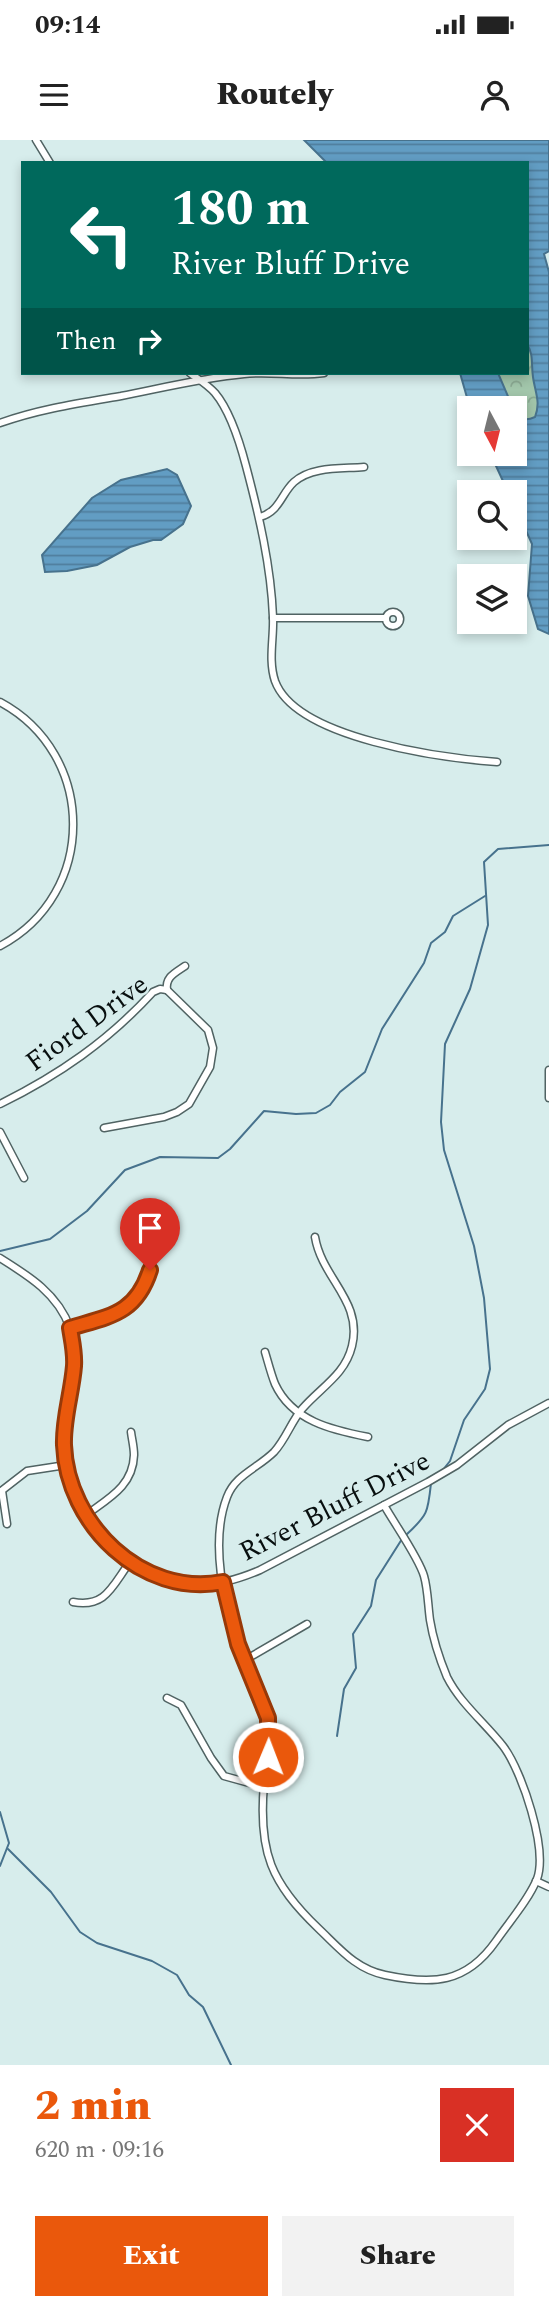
<!DOCTYPE html>
<html lang="en">
<head>
<meta charset="utf-8">
<style>
  :root { --surface:#fff; --page:#f2f2f2; --text:#222; --muted:#767676; --accent:#ea580c }
  body { margin:0; font-family:Spectral,serif; background:var(--page); color:var(--text); height:100vh; display:flex; flex-direction:column; font-size:26px; white-space:nowrap }
  * { box-sizing:border-box; margin:0 }
  p { font-size:23px; color:var(--muted) }
  .icon { flex:none; width:38px; height:38px; fill:none; stroke:currentColor; stroke-width:2; stroke-linecap:round; stroke-linejoin:round }
  .map { position:relative; height:1925px; overflow:hidden }
  .details { display:flex; flex-direction:column; background:var(--surface); flex:1 }
  .details>* { flex:none }
  .guide { position:absolute; left:21px; top:21px; width:508px; height:214px; border-radius:0px; box-shadow:0 4px 10px #0003; background:#00695c; color:#fff; overflow:hidden }
  .needle { width:46px; rotate:173deg }
  .buttons { position:absolute; left:457px; top:256px; display:grid; gap:14px }
  .buttons a { display:grid; place-items:center; width:70px; height:70px; border-radius:0px; background:var(--surface); box-shadow:0 4px 10px #0003; font-size:35px }
  .pin { position:absolute; display:grid; place-items:center; width:60px; height:60px; color:#fff; margin:-72px -30px; border-radius:50% 50% 50% 0; rotate:-45deg; box-shadow:0 0 7px #0007 }
  .pin .icon { rotate:45deg }
  .me { position:absolute; width:77px; margin:-38px; rotate:1deg; stroke-linejoin:round; filter:drop-shadow(0 0 5px #0008) }
  .turn { display:flex; align-items:center; gap:24px; height:147px; padding:0 35px; font-size:32px }
  .turn .icon { width:91px; height:91px; stroke-width:2.5 }
  .turn b { display:block; font-size:49px; line-height:60px }
  .then { display:flex; align-items:center; height:66px; padding:0 35px; background:#0003; gap:14px; font-size:26px }
  .round { display:grid; place-items:center; flex:none; width:74px; height:74px; border-radius:0px; background:var(--page) }
  .overview { display:flex; align-items:center; justify-content:space-between; height:119px; padding:0 35px }
  h1 { font-size:42px; font-weight:800; line-height:52px; color:var(--accent) }
  .cta { display:flex; gap:14px; margin-top:auto; padding:14px 35px }
  .cta a { flex:1; height:80px; border-radius:0px; background:var(--accent); color:#fff; font-size:28px; font-weight:800; line-height:80px; text-align:center }
  .cta a+a { background:var(--page); color:var(--text) }
  .status { display:flex; justify-content:space-between; align-items:center; height:49px; padding:0 35px; background:var(--surface); direction:ltr }
  .status svg { height:19px; fill:currentColor }
  header { display:flex; justify-content:space-between; align-items:center; height:91px; padding:0 35px; background:var(--surface); font-size:32px; font-weight:800 }
  .map>svg:first-child { display:block }
</style>
</head>
<body>
<div class="status"><b>09:14</b><svg viewBox="0 0 49 12"><path d="M0 12V9h3v3zM5 12V6h3v6zM10 12V3h3v9zM15 12V0h3v12zM26 1h20v11H26zM47 4h2v5h-2z"/></svg></div>
<header><svg class="icon" aria-label="menu" viewBox="0 0 24 24"><path d="M4 6h16M4 12h16M4 18h16"/></svg>Routely<svg class="icon" aria-label="person" viewBox="0 0 24 24"><circle cx="12" cy="8" r="4"/><path d="M4 21q1-7 8-7t8 7"/></svg></header>
<div class="map">
<svg width="549" height="1925" viewBox="0 0 549 1925">
  <defs>
    <pattern id="forest-crowns" width="20" height="18" patternUnits="userSpaceOnUse" patternTransform="scale(1.75)"><rect width="20" height="18" fill="#a2c6ab"/><path d="M2 6a3 3 0 1 1 6 0M12 15a3 3 0 1 1 6 0" fill="none" stroke="#8aa992"/></pattern>
    <pattern id="water-rules" width="6" height="5" patternUnits="userSpaceOnUse" patternTransform="scale(1.75)"><rect width="6" height="5" fill="#629dc3"/><path d="M0 2.5h6" fill="none" stroke="#4f7e9d"/></pattern>
  </defs>
  <rect width="100%" height="100%" fill="#d7edec"/>
  <!-- forest -->
  <path fill="url(#forest-crowns)" d="M527,204C534,215 531,225 533,237C535,252 541,262 535,277L527,280L520,279L513,268L498,233H527Z"/>
  <!-- water -->
  <g fill="url(#water-rules)" stroke="#47728d" stroke-width="2">
    <path d="M304,0H549V111L544,114L549,132V494L538,489L528,456L532,404L515,366L514,352H508L490,313H514L515,270C521,279 524,282 535,277C541,262 535,252 533,237C531,225 534,215 527,204V23H327Z"/>
    <path d="M460,233H498L513,268H470Z"/>
    <path d="M167,329L177,335L191,366L183,384L161,400H153L130,407L97,425L67,431L45,432L42,415L92,358L121,340Z"/>
  </g>
  <g fill="none" stroke-linecap="round" stroke-linejoin="round">
    <!-- stream -->
    <g stroke="#47728d" stroke-width="2">
      <path d="M0,1111L50,1099L87,1071L125,1030L160,1017L218,1018L230,1009L264,971L296,974L316,973L330,965L340,952L365,932L382,889L424,823L431,803L445,792L453,776L485,756"/>
      <path d="M442,1331L450,1321L464,1280L485,1249L490,1229L484,1158L474,1106L444,1010L441,982L445,904L470,849L488,785L484,722L498,709L549,705"/>
      <path d="M406,1395C428,1375 428,1372 431,1343"/>
      <path d="M337,1596L344,1549L356,1528L353,1494L371,1466L376,1440L402,1399"/>
      <path d="M0,1672L9,1703L0,1726"/>
      <path d="M8,1709L51,1752L80,1792L97,1803L152,1821L177,1835L189,1855L203,1867L231,1925"/>
    </g>
    <defs>
      <g id="minor">
        <path d="M36,0L50,23"/>
        <path d="M190,233C198,239 208,245 215,253C230,271 240,303 246,326C259,375 271,426 273,477C274,498 268,520 275,541C296,599 443,618 497,622"/>
        <path d="M0,283C39,269 80,263 121,256C162,248 202,238 244,234C271,231 297,237 324,233"/>
        <path d="M260,377C280,371 281,354 294,342C312,326 342,329 364,327"/>
        <circle cx="393" cy="479" r="7"/>
        <path d="M273,478H386"/>
        <path d="M0,562C97,614 98,754 0,806"/>
        <path d="M167,850C165,837 175,833 185,826"/>
        <path d="M549,930V958"/>
        <path d="M0,964C59,935 108,901 153,852L160,849L167,850"/>
        <path d="M104,988L164,977L177,972L189,964L210,927L213,908L208,890L167,850"/>
        <path d="M0,992L24,1038"/>
        <path d="M315,1097C322,1139 363,1161 352,1206C345,1235 321,1247 302,1269C291,1282 286,1299 274,1312C258,1328 235,1335 227,1357C210,1401 223,1467 241,1509C250,1531 264,1554 268,1578C272,1600 266,1622 264,1644C258,1712 271,1743 319,1789C340,1809 356,1829 385,1835C432,1845 466,1844 496,1801C509,1782 528,1761 537,1739C548,1709 522,1631 503,1606C485,1583 460,1563 447,1537C440,1520 433,1499 430,1480C428,1466 428,1450 424,1436C419,1418 394,1383 384,1365"/>
        <path d="M0,1118C29,1136 58,1154 70,1188C84,1227 62,1270 64,1309C68,1376 126,1440 193,1445C216,1446 239,1439 260,1430L428,1342L457,1325L508,1285L549,1263"/>
        <path d="M70,1188C128,1170 136,1174 155,1113"/>
        <path d="M265,1212C268,1222 271,1234 275,1244C292,1281 332,1290 368,1297"/>
        <path d="M2,1351L7,1384"/>
        <path d="M0,1352L27,1331L66,1325"/>
        <path d="M86,1375C109,1358 133,1346 134,1315C134,1307 132,1300 131,1292"/>
        <path d="M73,1462C106,1468 112,1446 130,1422"/>
        <path d="M245,1520L307,1484"/>
        <path d="M167,1558L181,1565L211,1618L224,1636L264,1647"/>
        <path d="M536,1741L549,1747"/>
      </g>
    </defs>
    <!-- minor casing -->
    <use href="#minor" stroke="#506363" stroke-width="9"/>
    <!-- minor -->
    <use href="#minor" stroke="#fff" stroke-width="6"/>
  </g>
  <g fill="none" stroke-linecap="round" stroke-linejoin="round">
    <defs>
      <path id="route" d="M150,1130C136,1174 110,1176 70,1188C72,1201 75,1213 74,1226C72,1252 63,1279 64,1305C67,1384 142,1458 223,1442L238,1504L268,1578V1617"/>
    </defs>
    <!-- route casing -->
    <use href="#route" stroke="#983908" stroke-width="18"/>
    <!-- route -->
    <use href="#route" stroke="#ea580c" stroke-width="12"/>
  </g>
  <g text-anchor="middle" stroke-width="5" stroke-linejoin="round" paint-order="stroke">
    <!-- street labels -->
    <g font-size="28" fill="#080f0f" stroke="#d7edec">
      <text transform="translate(86 882) rotate(-36)" y="10">Fiord Drive</text>
      <text transform="translate(334 1365) rotate(-27)" y="10">River Bluff Drive</text>
    </g>
  </g>
</svg>
<div class="buttons">
<a><svg class="needle" viewBox="-14 -14 28 28"><path d="M0-13l5 13h-10z" fill="#e53935"/><path d="M0 13l5-13h-10z" fill="#767676"/></svg></a>
<a><svg class="icon" aria-label="search" viewBox="0 0 24 24"><circle cx="10" cy="10" r="6"/><path d="M15 15l6 6"/></svg></a>
<a><svg class="icon" aria-label="layers" viewBox="0 0 24 24"><path d="M12 4l9 5-9 5-9-5zM3 14l9 5 9-5"/></svg></a>
</div>
<div class="pin" style="left:150px;top:1130px;background:#d93025"><svg class="icon" aria-label="arrive" viewBox="0 0 24 24"><path d="M6 21V4h12l-3 4 3 4H6"/></svg></div>
<svg class="me" style="left:268px;top:1617px" viewBox="-20 -20 40 40"><circle r="17" fill="#ea580c" stroke="#fff" stroke-width="3"/><path d="M0-11L8 9 0 5-8 9z" fill="#fff"/></svg>
<div class="guide">
<div class="turn"><svg class="icon" aria-label="left" viewBox="0 0 24 24"><path d="M17 20v-9H6M10 6l-5 5 5 5"/></svg><div><b>180 m</b>River Bluff Drive</div></div>
<div class="then">Then<svg class="icon" aria-label="right" viewBox="0 0 24 24"><path d="M7 20v-9h11M14 6l5 5-5 5"/></svg></div>
</div>
</div>
<section class="details">
<div class="overview"><div><h1>2 min</h1><p>620 m · 09:16</p></div><a class="round" style="background:#d93025;color:#fff"><svg class="icon" aria-label="close" viewBox="0 0 24 24"><path d="M6 6l12 12M18 6L6 18"/></svg></a></div>
<div class="cta"><a>Exit</a><a>Share</a></div>
</section>
</body>
</html>
